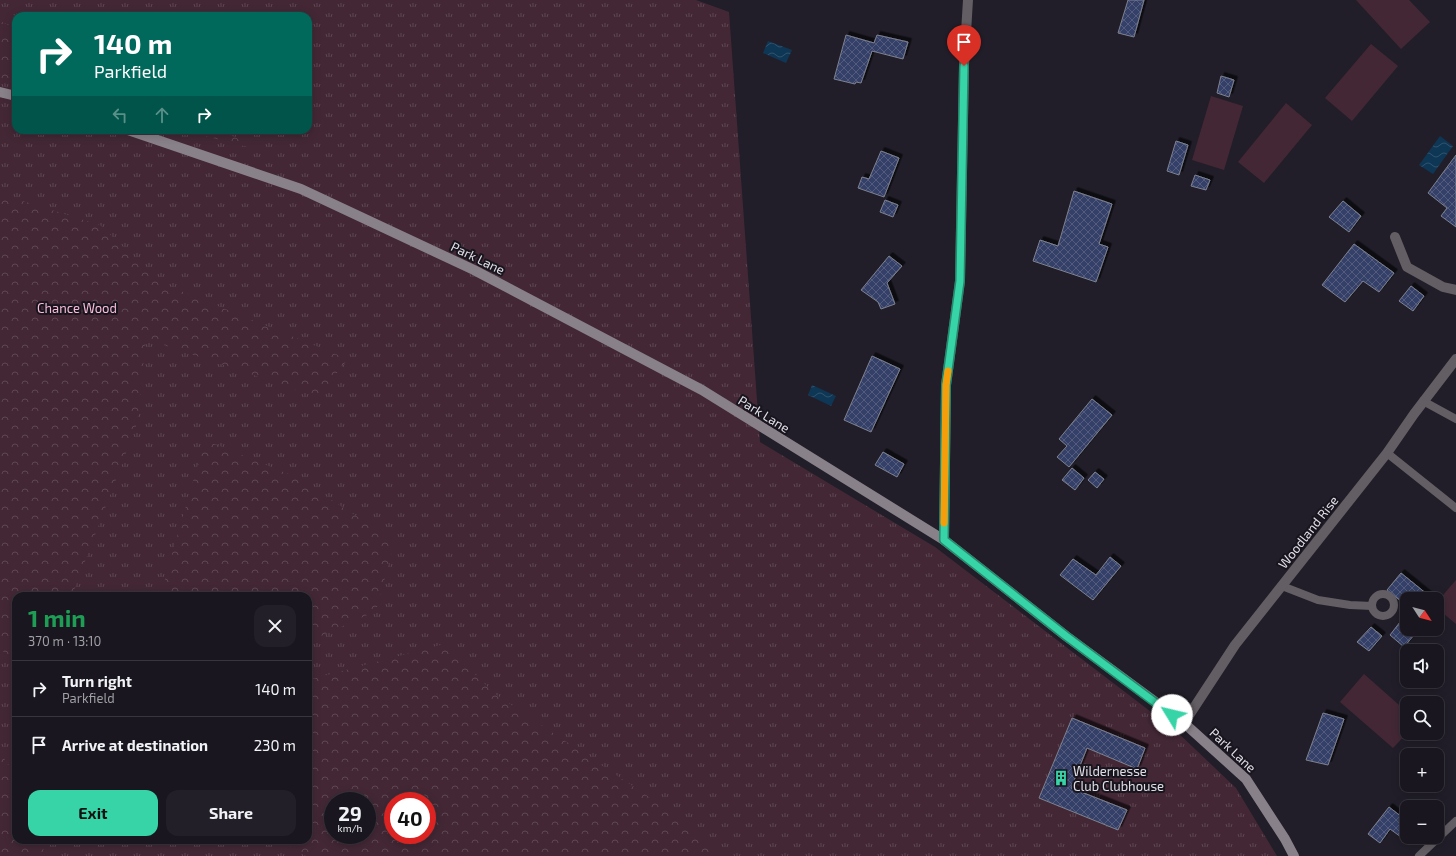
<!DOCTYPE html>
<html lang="en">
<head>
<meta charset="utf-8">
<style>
  :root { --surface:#19161f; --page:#221f28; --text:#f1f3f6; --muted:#9f9fa4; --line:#37353d; --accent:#36d4a7 }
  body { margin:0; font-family:"Exo 2",sans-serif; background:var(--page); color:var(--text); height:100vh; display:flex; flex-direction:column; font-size:15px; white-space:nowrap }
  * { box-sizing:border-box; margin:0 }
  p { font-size:13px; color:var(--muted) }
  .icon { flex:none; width:22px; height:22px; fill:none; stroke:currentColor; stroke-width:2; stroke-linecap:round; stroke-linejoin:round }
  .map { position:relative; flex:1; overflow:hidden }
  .side { position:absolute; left:12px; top:592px; width:300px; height:252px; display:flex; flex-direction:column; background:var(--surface); border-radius:12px; box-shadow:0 2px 10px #0003,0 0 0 1px var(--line) }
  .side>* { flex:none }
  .banner { position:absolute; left:12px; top:12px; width:300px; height:122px; border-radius:12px; box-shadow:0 2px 10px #0003,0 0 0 1px var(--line); background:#00695c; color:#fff; overflow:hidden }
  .needle { width:26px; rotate:126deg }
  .buttons { position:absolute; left:1400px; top:592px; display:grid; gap:8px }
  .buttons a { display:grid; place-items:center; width:44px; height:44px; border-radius:8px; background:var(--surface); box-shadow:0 2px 10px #0003,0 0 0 1px var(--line); font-size:20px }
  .speed { position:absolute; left:324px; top:792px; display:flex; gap:8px; font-size:20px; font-weight:700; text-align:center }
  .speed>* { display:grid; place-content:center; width:52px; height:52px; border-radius:50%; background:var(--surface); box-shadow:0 2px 10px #0003,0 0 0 1px var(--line); line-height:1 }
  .speed small { font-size:10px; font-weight:400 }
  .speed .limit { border:6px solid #d22; background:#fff; color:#111 }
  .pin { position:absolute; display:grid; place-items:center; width:34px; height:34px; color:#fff; margin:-41px -17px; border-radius:50% 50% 50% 0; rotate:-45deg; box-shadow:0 0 4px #0007 }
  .pin .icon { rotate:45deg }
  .me { position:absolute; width:44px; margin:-22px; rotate:306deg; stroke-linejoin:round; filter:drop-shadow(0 0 3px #0008) }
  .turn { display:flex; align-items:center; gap:14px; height:84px; padding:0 16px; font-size:18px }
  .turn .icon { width:52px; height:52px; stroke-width:2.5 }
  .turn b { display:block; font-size:28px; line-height:34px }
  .lanes { display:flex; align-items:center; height:38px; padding:0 16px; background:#0003; justify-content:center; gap:20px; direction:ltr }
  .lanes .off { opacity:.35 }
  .round { display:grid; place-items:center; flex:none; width:42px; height:42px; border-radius:12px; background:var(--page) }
  .overview { display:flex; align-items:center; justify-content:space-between; height:68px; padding:0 16px }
  h1 { font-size:24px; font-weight:700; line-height:30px; color:#1e9e55 }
  .cta { display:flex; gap:8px; margin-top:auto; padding:8px 16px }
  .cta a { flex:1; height:46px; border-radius:12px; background:var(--accent); color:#111; font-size:16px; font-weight:700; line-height:46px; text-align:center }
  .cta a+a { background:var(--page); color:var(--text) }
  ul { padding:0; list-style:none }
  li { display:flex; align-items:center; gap:12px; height:56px; padding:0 16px; border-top:1px solid var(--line) }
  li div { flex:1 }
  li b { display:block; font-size:15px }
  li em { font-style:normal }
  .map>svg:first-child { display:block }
</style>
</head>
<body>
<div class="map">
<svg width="1456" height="856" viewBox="0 0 1456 856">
  <defs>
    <pattern id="grass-tufts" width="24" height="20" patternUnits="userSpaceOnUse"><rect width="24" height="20" fill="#432735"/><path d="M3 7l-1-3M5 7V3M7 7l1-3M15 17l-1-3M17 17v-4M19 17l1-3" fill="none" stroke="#5e4652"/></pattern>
    <pattern id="forest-crowns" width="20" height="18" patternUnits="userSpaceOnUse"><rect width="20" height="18" fill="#432735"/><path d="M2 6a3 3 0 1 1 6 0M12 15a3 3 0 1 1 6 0" fill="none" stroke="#5e4652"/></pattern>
    <pattern id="water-waves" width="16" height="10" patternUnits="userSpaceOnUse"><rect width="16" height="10" fill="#0e3655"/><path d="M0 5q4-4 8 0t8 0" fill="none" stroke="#31536d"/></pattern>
    <pattern id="building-cross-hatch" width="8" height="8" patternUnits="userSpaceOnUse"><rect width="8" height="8" fill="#364069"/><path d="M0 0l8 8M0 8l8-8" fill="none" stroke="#535b7e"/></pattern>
    <filter id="shadow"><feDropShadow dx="3.5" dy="-3.5" stdDeviation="0" flood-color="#0009"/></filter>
  </defs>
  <rect width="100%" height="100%" fill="#211e29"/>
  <!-- grass -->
  <path fill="url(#grass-tufts)" fill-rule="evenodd" d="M0,0H696L729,12L760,442L935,547L1176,731L1236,788L1277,856H0ZM16,16H308V130H16ZM16,596H308V840H16ZM333,801H367V835H333ZM393,801H427V835H393Z"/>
  <!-- forest -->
  <g fill="url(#forest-crowns)" fill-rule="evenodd">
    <path d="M0,21L16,29V86L0,82Z"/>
    <path d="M182,130H220L263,151Z"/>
    <path d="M0,194L100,225L161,283L348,359L318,397L146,339L137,424L72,596H16V676L0,645Z"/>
    <path d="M205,440L296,477L395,541L376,611L308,642V596H166L165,578Z"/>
    <path d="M444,644L495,694L667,809L722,856H306L279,840H308V680ZM333,801H367V835H333ZM393,801H427V835H393Z"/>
    <path d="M0,751L16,779V840H41L45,856H0Z"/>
  </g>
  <!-- green -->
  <g fill="#432735">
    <path d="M1356,0H1409L1430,22L1401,49Z"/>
    <path d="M1371,44L1398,66L1352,121L1325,98Z"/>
    <path d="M1211,96L1243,106L1224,170L1192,160Z"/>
    <path d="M1286,103L1312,125L1264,183L1238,162Z"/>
    <path d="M1456,580V624L1437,608V602Z"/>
    <path d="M1364,674L1407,712V733L1393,748L1340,702Z"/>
  </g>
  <!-- water -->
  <g fill="url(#water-waves)">
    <path d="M768,41L792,50L786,63L763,53Z"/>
    <path d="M1440,136L1453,146L1433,174L1419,165Z"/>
    <path d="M812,385L836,396L831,406L808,395Z"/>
  </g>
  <!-- building -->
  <g fill="url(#building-cross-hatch)" stroke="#7d828f" filter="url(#shadow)">
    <path d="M1128,0H1144L1134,37L1118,33Z"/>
    <path d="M846,35L874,43L877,35L908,42L903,59L872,51L861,83L856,82L855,84L834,79Z"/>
    <path d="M1221,76L1234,80L1229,97L1217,93Z"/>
    <path d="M1176,141L1188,145L1179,175L1167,171Z"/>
    <path d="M881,151L899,158L884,197L858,188L862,177L869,179Z"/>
    <path d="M1456,155V227L1441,216L1447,208L1428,193Z"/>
    <path d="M1195,175L1210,180L1206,190L1191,186Z"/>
    <path d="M1074,191L1112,204L1099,244L1108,247L1096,282L1033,261L1040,240L1058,246Z"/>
    <path d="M885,200L898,205L893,217L880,212Z"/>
    <path d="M1343,201L1361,216L1349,232L1329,217Z"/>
    <path d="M1354,244L1394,273L1379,292L1363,281L1345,302L1322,285Z"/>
    <path d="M889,256L902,266L887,283L895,304L881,309L878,302L861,290Z"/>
    <path d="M1411,286L1424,296L1413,311L1399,301Z"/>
    <path d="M872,356L900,369L871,432L844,420Z"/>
    <path d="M1092,399L1112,415L1069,467L1057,457L1067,446L1059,439Z"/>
    <path d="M883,452L904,464L897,477L875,465Z"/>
    <path d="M1072,468L1084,478L1075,490L1062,480Z"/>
    <path d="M1095,472L1104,479L1097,488L1088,480Z"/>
    <path d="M1110,557L1121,566L1093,600L1060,575L1073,559L1096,575Z"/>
    <path d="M1401,573L1433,599H1407V606L1387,590Z"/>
    <path d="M1407,613V629H1419L1404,647L1390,635Z"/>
    <path d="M1371,627L1382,636L1369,651L1357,642Z"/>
    <path d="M1323,713L1344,719L1328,765L1306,760Z"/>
    <path d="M1072,718L1145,748L1137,769L1087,748L1071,788L1127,810L1118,830L1039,798Z"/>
    <path d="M1389,807L1407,821V830L1401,837L1390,829L1380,843L1368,834Z"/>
  </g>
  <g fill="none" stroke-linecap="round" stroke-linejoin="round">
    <!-- lane -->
    <g stroke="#635e63" stroke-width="8">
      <path d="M1423,401L1456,419"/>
      <path d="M1387,453L1456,508"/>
      <path d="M1282,586L1318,600L1350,605L1372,606"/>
      <circle cx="1383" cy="605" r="11"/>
      <path d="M1419,856L1456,821"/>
    </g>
    <!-- street -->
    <g stroke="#635e63" stroke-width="10">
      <path d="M1395,237L1407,267L1443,287L1456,290"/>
      <path d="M944,540L946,385L960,281L964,65L968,0"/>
      <path d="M1184,723L1235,645L1387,453L1414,414L1456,359"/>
    </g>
    <!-- secondary -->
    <g stroke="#888189" stroke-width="10">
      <path d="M0,92L16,96"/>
      <path d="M128,130L301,189L474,270L702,390L944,540L1066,636L1184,723L1246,779L1285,839L1294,856"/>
    </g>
  </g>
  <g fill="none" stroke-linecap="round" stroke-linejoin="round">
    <defs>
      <path id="route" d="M964,66L960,281L946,385L944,540L1066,636L1172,715"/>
    </defs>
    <!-- route casing -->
    <use href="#route" stroke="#238a6d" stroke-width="10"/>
    <!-- route -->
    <use href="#route" stroke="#36d4a7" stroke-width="7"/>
    <!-- slow -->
    <path stroke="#f59e0b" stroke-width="7" d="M944,523L946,385L948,371"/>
  </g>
  <!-- icons -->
  <defs>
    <symbol id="building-bare" viewBox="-9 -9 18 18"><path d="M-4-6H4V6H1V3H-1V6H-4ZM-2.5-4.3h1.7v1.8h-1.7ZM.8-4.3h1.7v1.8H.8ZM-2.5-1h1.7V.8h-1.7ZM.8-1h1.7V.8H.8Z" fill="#36d4a7" stroke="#18151f" stroke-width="2.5" paint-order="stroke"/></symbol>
  </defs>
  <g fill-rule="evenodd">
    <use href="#building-bare" x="1050" y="767" width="22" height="22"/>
  </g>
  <g text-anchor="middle" stroke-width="4" stroke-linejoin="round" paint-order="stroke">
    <!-- street labels -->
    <g font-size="13" fill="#e1dfe6" stroke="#18151f">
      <text transform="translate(478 258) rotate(26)" y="5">Park Lane</text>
      <text transform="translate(764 414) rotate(32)" y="5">Park Lane</text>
      <text transform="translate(1308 532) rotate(-52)" y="5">Woodland Rise</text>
      <text transform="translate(1233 750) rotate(43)" y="5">Park Lane</text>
    </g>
    <!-- park labels -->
    <g font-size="13" fill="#fbbcda" stroke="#18151f">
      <text x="77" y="313">Chance Wood</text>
    </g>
    <!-- poi labels -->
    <g font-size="13" fill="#e1dfe6" stroke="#18151f" text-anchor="start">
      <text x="1073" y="776">Wildernesse<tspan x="1073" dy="15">Club Clubhouse</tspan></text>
    </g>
  </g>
</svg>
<div class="buttons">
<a><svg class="needle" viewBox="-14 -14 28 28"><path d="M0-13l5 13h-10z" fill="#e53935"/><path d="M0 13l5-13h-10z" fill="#9f9fa4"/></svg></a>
<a><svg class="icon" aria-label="sound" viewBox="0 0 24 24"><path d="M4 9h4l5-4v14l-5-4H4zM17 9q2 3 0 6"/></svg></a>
<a><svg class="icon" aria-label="search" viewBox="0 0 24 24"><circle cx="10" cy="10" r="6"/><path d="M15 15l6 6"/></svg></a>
<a>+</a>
<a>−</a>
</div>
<div class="speed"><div>29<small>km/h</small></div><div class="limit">40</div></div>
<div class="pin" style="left:964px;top:66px;background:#d93025"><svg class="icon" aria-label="arrive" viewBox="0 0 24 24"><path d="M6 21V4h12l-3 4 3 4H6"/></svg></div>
<svg class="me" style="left:1172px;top:715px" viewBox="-20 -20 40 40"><circle r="19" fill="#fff"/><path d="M0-13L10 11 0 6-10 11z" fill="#36d4a7"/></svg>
<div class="banner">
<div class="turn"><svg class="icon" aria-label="right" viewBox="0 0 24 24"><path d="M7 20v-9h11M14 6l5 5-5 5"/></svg><div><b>140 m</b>Parkfield</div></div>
<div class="lanes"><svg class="icon off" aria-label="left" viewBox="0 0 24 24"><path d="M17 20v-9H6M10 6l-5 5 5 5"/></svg><svg class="icon off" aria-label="ahead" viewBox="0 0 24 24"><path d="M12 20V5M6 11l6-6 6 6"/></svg><svg class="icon" aria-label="right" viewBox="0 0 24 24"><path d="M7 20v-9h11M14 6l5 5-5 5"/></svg></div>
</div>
<section class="side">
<div class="overview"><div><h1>1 min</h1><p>370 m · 13:10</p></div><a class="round"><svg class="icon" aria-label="close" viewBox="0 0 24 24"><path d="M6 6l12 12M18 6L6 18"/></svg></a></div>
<ul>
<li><svg class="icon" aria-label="right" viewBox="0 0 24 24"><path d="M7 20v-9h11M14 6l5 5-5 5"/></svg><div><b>Turn right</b><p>Parkfield</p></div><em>140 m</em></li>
<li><svg class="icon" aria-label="arrive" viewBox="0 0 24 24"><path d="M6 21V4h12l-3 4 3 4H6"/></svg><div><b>Arrive at destination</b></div><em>230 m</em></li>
</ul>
<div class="cta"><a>Exit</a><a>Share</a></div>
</section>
</div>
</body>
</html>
